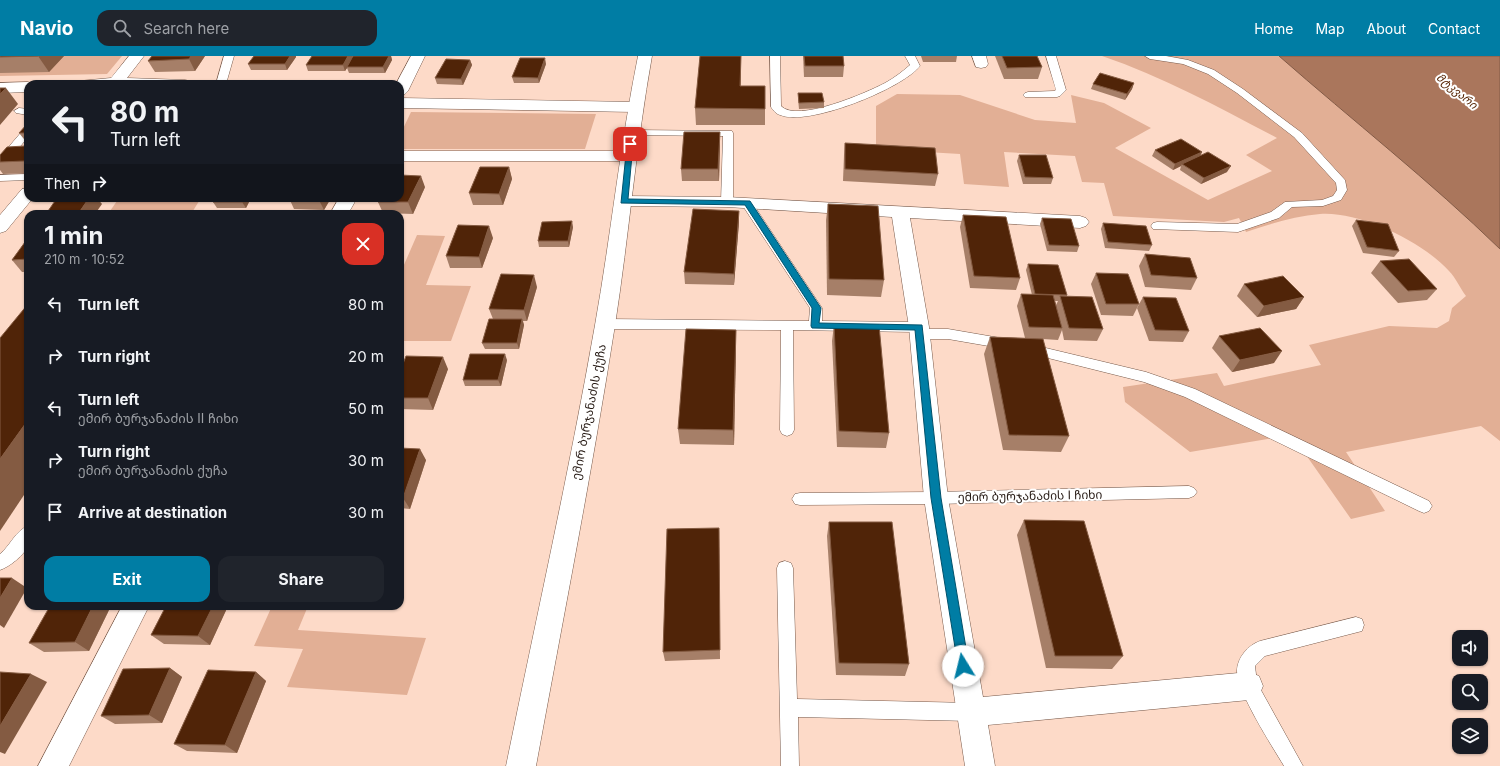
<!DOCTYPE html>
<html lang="en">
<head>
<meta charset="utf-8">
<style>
  :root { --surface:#171b24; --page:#20242c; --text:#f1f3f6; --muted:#9ea1a6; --accent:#007da4 }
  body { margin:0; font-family:Inter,"Noto Sans Georgian",sans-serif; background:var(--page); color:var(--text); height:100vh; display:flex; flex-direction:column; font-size:15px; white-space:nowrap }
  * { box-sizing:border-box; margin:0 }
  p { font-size:13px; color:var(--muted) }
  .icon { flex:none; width:22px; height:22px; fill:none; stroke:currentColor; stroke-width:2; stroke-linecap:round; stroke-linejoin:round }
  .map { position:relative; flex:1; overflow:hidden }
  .panel { position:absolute; left:24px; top:154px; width:380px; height:400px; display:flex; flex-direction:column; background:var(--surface); border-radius:12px; box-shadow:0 1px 3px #0004 }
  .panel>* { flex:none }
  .top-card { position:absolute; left:24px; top:24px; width:380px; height:122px; border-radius:12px; box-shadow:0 1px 3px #0004; background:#171b24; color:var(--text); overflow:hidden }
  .controls { position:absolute; left:1452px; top:574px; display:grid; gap:8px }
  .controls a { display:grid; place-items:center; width:36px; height:36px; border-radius:8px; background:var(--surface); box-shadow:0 1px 3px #0004; font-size:20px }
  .pin { position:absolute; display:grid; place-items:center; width:34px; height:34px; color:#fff; margin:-17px; border-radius:8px; box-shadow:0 2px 6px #0006 }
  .me { position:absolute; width:44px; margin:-22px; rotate:351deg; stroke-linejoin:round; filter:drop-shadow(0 0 3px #0008) }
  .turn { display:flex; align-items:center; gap:14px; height:84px; padding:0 20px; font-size:18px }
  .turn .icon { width:52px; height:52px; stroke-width:2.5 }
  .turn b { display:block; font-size:28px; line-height:34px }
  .then { display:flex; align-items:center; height:38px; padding:0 20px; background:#0003; gap:8px; font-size:15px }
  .round { display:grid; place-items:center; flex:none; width:42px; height:42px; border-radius:12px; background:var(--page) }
  .overview { display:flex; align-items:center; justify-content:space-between; height:68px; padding:0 20px }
  h1 { font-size:24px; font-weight:700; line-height:30px }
  .action { display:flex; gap:8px; margin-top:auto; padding:8px 20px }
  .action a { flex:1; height:46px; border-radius:12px; background:var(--accent); color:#fff; font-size:16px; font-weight:700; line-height:46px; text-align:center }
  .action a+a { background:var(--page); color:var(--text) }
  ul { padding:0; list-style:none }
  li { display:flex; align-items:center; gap:12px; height:52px; padding:0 20px }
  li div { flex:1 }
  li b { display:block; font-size:15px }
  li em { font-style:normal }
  header { display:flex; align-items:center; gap:24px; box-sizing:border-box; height:56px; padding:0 20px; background:var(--accent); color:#fff }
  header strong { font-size:19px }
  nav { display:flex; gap:22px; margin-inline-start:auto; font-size:14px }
  .search { width:280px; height:36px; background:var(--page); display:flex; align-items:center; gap:10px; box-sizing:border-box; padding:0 14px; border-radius:12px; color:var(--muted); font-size:15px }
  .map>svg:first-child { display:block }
</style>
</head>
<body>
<header>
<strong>Navio</strong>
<div class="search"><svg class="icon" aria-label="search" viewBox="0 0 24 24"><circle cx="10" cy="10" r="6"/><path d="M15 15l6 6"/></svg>Search here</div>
<nav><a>Home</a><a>Map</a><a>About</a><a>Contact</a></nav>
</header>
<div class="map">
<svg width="1500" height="710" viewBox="0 0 1500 710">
  <rect width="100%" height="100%" fill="#fddac8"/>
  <!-- green -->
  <g fill="#e2af95">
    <path d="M0,0H122L107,18L0,20Z"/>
    <path d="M1102,0H1279C1353,64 1430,125 1500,193V385L1481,370L1346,396L1385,455L1351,463L1292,379L1190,396L1125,346L1123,331L1217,317L1224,330L1321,309L1309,289L1389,270L1437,272L1449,265L1452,252L1466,240C1460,232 1456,222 1449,215C1423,186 1360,155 1320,158C1295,160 1270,168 1246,176L1239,162L1224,166L1113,160L1104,127L1082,126L1075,100L1004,96L1009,131L964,128L960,98L876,93V50L897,38L960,39L1035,64L1076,67L1071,39L1104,47L1151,72L1115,92L1208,144L1272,115L1246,99L1277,82C1220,52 1164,21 1102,0Z"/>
    <path d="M411,56L596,58L585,93H400V79Z"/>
    <path d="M119,142H201L191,158H108Z"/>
    <path d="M417,179L445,180L426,229L471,230L451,285H400V218Z"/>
    <path d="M272,550H308L298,574L426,582L407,639L287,631L303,593L254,590Z"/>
  </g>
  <!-- water -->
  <path fill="#aa765c" stroke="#825a46" d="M1279,0H1500V193C1430,125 1352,64 1279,0Z"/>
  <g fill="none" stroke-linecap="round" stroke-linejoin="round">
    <defs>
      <g id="lane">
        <path d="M224,0H234L226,28H216Z"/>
        <path d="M770,0H780L781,50C797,67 866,37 885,27C894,22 902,16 910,9L905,0H915L920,10C902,33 807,71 780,59C776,58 773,54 771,51Z"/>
        <path d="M1046,0H1056L1066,34L1060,40L1057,41H1025L1023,39L1025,37L1028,36L1054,35L1056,34Z"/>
        <path d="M1145,0H1166L1188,4L1214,14L1243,33L1302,77L1345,124L1347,134L1341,144L1323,150L1292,151L1279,162L1238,176L1153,173L1151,170L1153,167L1157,166L1237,168L1271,156L1285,146L1322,144L1333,140L1337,134L1336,127L1294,81L1237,37L1208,18L1183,8L1150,3Z"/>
        <path d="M19,52L28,53V59L16,57L14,55Z"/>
        <path d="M28,72V81L4,110L0,111V101L24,73Z"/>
        <path d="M632,74L732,75L733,77V146L731,148H723L721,146L723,80L628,79L627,77Z"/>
        <path d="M28,118V124L0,125V119Z"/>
        <path d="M747,144L751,145L820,249L822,252V265L919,266L924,268L925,271L924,273H948L1006,283L1011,285L1013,288L1011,291L1006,293L948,283H919L914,281L913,278L914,276L793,274L794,374L792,378L787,380L782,378L780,374L781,274L605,273L600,271L599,268L600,265L605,263L809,265L810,252L741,147L743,145Z"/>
        <path d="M1029,288L1146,316L1195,333L1429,445L1432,450L1429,455L1424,457L1419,455L1185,341L1144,326L1024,296L1022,293L1024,290Z"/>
        <path d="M1189,430L1194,432L1197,436L1194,440L1189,442L936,448L800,449L795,448L792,443L795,438L800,437L936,436Z"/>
        <path d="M28,470C28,476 30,484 28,489C25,499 9,511 0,514V498C10,490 16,474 28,470Z"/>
        <path d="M785,505L791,507L793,512L797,643L971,647L977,650L980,656L977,662L971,665L798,661L799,710H781L777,512L779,507Z"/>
        <path d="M1356,561L1362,563L1364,569L1362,575L1265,600L1255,610L1257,627L1303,710H1284C1272,690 1237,636 1237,615C1237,602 1248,589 1260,585Z"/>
      </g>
      <g id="street">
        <path d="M129,0H144L127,22L185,24L190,25L192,28H77L79,25L111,22Z"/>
        <path d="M411,0H425L408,35L405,38L400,40V28H396Z"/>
        <path d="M972,0H986L988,8L986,11L981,12L976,11Z"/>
        <path d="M28,26L33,28H28V36L0,37V27Z"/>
        <path d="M400,42L635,46L640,48L643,51L640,54L635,56L400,52Z"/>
        <path d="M400,95H628L634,97L636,100L634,103L628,105H400Z"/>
        <path d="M28,132V142H33L6,175L0,177V159L22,133Z"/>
        <path d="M624,140L727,141L1080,160L1086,162L1089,166L1086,170L1080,172L910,162L929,271L948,442L983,641L1249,616L1259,620L1263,630L1259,640L1249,644L988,669L995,710H965L924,442L909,271L892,161L727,151L624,150L618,149L615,145L618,141Z"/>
        <path d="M339,142H357L348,158H330Z"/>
        <path d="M122,550H149L69,710H38Z"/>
      </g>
      <path id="secondary" d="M638,0H652C636,89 629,179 615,269C592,416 563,563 536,710H506C536,563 569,417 595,269C611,179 620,89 638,0Z"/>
    </defs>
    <!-- lane casing -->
    <use href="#lane" stroke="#785a4b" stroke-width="1"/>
    <!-- street casing -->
    <use href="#street" stroke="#785a4b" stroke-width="1"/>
    <!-- secondary casing -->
    <use href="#secondary" stroke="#785a4b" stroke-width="1"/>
    <!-- lane -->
    <use href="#lane" fill="#fff" fill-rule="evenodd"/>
    <!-- street -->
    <use href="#street" fill="#fff" fill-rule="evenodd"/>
    <!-- secondary -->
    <use href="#secondary" fill="#fff" fill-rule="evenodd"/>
  </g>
  <!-- wall -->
  <g fill="#a67f68" fill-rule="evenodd">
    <path d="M0,0H64L49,16L0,17Z"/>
    <path d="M205,0L195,15L155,16L148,5Z"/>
    <path d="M254,0H296V1L287,14H251L248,8Z"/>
    <path d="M353,0H391L392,4L385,17H349L347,12L345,15H308L306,9L352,1Z"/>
    <path d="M700,0H741V30H765V69H696L695,52Z"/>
    <path d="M803,0H843L844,10L843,21H804Z"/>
    <path d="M921,0H957L956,6H923Z"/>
    <path d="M995,0H1037L1042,11L1038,23H1004Z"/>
    <path d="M470,4L472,9L463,29L437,28L435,22Z"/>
    <path d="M546,8L539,27H514L512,21Z"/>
    <path d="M1134,27L1132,33L1125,44L1091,33L1093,28Z"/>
    <path d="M798,37L824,46V52L799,53L798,43Z"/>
    <path d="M28,67V117L3,118L0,114V106L25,90L28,88L19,77Z"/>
    <path d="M845,87L938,118L935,130L843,125L844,99Z"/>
    <path d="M720,88L719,125H682L681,113Z"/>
    <path d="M1155,94L1202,96L1200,100L1227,116L1201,128L1180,114L1181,110L1173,114L1152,100Z"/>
    <path d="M1019,99L1053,122L1051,128H1023L1017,105Z"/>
    <path d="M509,111L512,123L503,149H473L469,137Z"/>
    <path d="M425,131L413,158L383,157L378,146Z"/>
    <path d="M216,142H251L246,152H217L213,146Z"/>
    <path d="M289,142H331L324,154L294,153Z"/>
    <path d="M828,148L884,224L881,241L827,239L826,164Z"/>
    <path d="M739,155V166L734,229L685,228L684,216Z"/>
    <path d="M963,159L1020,222L1016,234L970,232L960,171Z"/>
    <path d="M1042,162L1079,190L1077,196L1047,195L1040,168Z"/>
    <path d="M1356,164L1399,195L1394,201L1363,197L1352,170Z"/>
    <path d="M1103,167L1152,189L1149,195L1105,192L1101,173Z"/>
    <path d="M573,171L569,191H539L538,185Z"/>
    <path d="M28,182V216H22L12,204Z"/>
    <path d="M493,182L482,212H450L446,200Z"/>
    <path d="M1145,198L1197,222L1191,234L1145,231L1139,210Z"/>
    <path d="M1380,205L1437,233L1427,244L1398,247L1371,217Z"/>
    <path d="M1028,208L1067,239V240L1103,273L1097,285L1064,284L1062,274L1058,284L1043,283L1069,380L1061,396L1003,394L984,298L990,281L1025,282L1017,250L1021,238L1032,239L1026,214ZM1055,245H1058L1056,249Z"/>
    <path d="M1096,217L1139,248L1133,260L1101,259L1091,228Z"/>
    <path d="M1244,228L1304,241L1296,253L1257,261L1237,240Z"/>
    <path d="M537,231L527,265H523L524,269L519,293H485L482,287L493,263L489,253Z"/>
    <path d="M1143,241L1189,275L1183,286L1149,285L1137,252Z"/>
    <path d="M834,269L889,377L886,392L837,391L832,285Z"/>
    <path d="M736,274V290L734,389L680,388L678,373Z"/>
    <path d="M1219,280L1274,307L1232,316L1212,292Z"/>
    <path d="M507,304L501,330H465L463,324Z"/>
    <path d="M448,313L433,354L400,353V316Z"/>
    <path d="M400,392L426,404L410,453L400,452Z"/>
    <path d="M1024,464L1123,600L1112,613L1046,612L1017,479Z"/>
    <path d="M829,466L909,608L905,620L836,619L827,480Z"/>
    <path d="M719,482L720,603L665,605L663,596Z"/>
    <path d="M166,550H228L210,589L164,588L151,579Z"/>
    <path d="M322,550H368L367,552Z"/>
    <path d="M109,554L89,595L44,596L29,587Z"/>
    <path d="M170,612L182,621L162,667L115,668L101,660Z"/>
    <path d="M256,616L266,625L237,697L187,695L174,688Z"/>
  </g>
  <!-- shaded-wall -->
  <g fill="#845b42">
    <path d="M38,0H64L49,16Z"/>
    <path d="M191,0H205L195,15L189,3Z"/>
    <path d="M290,0H296V1L287,14L285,8Z"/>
    <path d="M348,0H352L353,2L347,11V12L345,15L343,9Z"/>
    <path d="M389,0H391L392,4L385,17L383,11Z"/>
    <path d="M545,2L546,8L539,27L538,22Z"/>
    <path d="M470,4L472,9L463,29L461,23Z"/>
    <path d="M1134,27L1132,33L1125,44L1127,38Z"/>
    <path d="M6,32L18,48L0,69V38Z"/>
    <path d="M720,76V88L719,125L718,113Z"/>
    <path d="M1202,96L1199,102L1182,108L1181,110L1173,114L1175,108Z"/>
    <path d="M28,101V109L25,105Z"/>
    <path d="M1231,110L1227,116L1201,128L1204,122Z"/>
    <path d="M509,111L512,123L503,149L499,138Z"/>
    <path d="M421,120L425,131L413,158L408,146Z"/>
    <path d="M89,142H97L102,148L95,158H78Z"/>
    <path d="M244,142H251L246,152L242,146Z"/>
    <path d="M318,142H331L324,154Z"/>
    <path d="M739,155V166L734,229V218Z"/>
    <path d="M572,165L573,171L569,191L568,185Z"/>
    <path d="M489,170L493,182L482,212L479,201Z"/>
    <path d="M534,219L537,231L527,265L524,254Z"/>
    <path d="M1304,241L1296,253L1257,261L1264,250Z"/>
    <path d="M522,263L524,269L519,293L517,287Z"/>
    <path d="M736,274V290L734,389L733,374Z"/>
    <path d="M1282,295L1274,307L1232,316L1240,304Z"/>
    <path d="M505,298L507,304L501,330L498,324Z"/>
    <path d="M443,301L448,313L433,354L428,342Z"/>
    <path d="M28,364V433L0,475V403Z"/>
    <path d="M420,393L426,404L410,453L403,442Z"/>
    <path d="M12,522L27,532L4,572L0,569V542Z"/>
    <path d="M93,550H103L109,554L89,595L75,586Z"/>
    <path d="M213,550H228L210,589L198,580Z"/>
    <path d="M170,612L182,621L162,667L149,659Z"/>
    <path d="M256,616L266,625L237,697L225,689Z"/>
    <path d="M31,618L47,626L5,698L0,696V670Z"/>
  </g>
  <!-- building -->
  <g fill="#502408" stroke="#845b42">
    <path d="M0,0H38L0,1Z"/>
    <path d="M152,0H191L189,3L148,5Z"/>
    <path d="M254,0H290L285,8H248Z"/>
    <path d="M312,0H348L343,9H306Z"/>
    <path d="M353,0H389L383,11H347Z"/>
    <path d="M700,0H741L740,30H765V53L695,52Z"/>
    <path d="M804,0H843L844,10H805Z"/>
    <path d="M1002,0H1037L1042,11L1007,12Z"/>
    <path d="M520,2H545L538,22L512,21Z"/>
    <path d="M446,3L470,4L461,23L435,22Z"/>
    <path d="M1100,17L1134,27L1127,38L1093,28Z"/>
    <path d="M0,32H6L0,38Z"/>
    <path d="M798,37H822L824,46L799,47Z"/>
    <path d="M28,67V77H19Z"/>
    <path d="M684,76H720L718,113H681Z"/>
    <path d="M1181,83L1202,96L1175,108L1155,94Z"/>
    <path d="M28,87V101L25,105L0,106V99L7,91L25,90Z"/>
    <path d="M845,87L935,92L938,118L845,113Z"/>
    <path d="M1208,96L1231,110L1204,122L1182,108Z"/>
    <path d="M1019,99H1046L1053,122L1025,121Z"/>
    <path d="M480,111H509L499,138L469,137Z"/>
    <path d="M400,119L421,120L408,146H378L380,142H400Z"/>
    <path d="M57,142H89L78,158H46Z"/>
    <path d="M216,142H244L242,146H213Z"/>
    <path d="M828,148L878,150L884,224L829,223Z"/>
    <path d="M693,153L739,155L734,218L684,216Z"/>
    <path d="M963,159L1006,161L1020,222L974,220Z"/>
    <path d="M1042,162L1071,163L1079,190L1049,189Z"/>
    <path d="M1356,164L1388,168L1399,195L1367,191Z"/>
    <path d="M572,165L568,185H538L542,166Z"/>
    <path d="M1103,167L1146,170L1152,189L1108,186Z"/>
    <path d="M458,169L489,170L479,201L446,200Z"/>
    <path d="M28,182V203L12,204Z"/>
    <path d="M1145,198L1190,202L1197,222L1151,219Z"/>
    <path d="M1409,203L1437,233L1408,235L1380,205Z"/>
    <path d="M1028,208L1058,209L1067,239L1035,238Z"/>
    <path d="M1096,217L1128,218L1139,248H1106Z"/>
    <path d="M501,218L534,219L524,254L489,253Z"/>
    <path d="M1283,220L1304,241L1264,250L1244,228Z"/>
    <path d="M1021,238L1053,239L1062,272L1029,271Z"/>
    <path d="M1060,240L1092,241L1103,273L1069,272Z"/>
    <path d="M1143,241L1176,242L1189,275L1155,274Z"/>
    <path d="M28,248V364L0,403V282Z"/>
    <path d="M489,263H522L517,287H482Z"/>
    <path d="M834,269H879L889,377L839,375Z"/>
    <path d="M1260,272L1282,295L1240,304L1219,280Z"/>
    <path d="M686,273L736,274L733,374L678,373Z"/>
    <path d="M990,281L1043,283L1069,380L1009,379Z"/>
    <path d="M470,298H505L498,324H463Z"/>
    <path d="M406,300L443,301L428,342H400V316Z"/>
    <path d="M400,392L420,393L403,442H400Z"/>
    <path d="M1024,464L1084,465L1123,600H1055Z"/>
    <path d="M829,466H892L909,608L839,607Z"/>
    <path d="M719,472L720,594L663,596L667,473Z"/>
    <path d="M0,522H12L0,542Z"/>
    <path d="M50,550H93L75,586L29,587Z"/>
    <path d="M166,550H213L198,580L151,579Z"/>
    <path d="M170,612L149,659L101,660L123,613Z"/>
    <path d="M208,614L256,616L225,689L174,688Z"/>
    <path d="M0,616L31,618L0,670Z"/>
  </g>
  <!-- route -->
  <path fill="#007da4" stroke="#00516b" d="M630,86L633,88L628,143L750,145L821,252L819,267L922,269L941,442L969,610L967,614L963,615L959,614L958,610L931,442L915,274L812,272L811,270L812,252L745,149L621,147L627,88Z"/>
  <g text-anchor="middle" stroke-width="4" stroke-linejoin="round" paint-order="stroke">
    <!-- far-water labels -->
    <g font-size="11" font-style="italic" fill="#542201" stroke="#fff">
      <text transform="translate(1457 35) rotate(39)" y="4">მტკვარი</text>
    </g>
    <!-- street labels -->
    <g font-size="12" fill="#251913" stroke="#fff">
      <text transform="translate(589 356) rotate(-79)" y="4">ემირ ბურჯანაძის ქუჩა</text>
      <text transform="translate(1030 440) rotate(-1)" y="4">ემირ ბურჯანაძის I ჩიხი</text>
    </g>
  </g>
</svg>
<div class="controls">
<a><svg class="icon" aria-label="sound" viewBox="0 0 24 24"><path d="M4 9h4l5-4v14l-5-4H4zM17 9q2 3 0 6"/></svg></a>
<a><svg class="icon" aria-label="search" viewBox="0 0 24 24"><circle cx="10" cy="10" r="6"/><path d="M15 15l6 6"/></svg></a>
<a><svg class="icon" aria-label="layers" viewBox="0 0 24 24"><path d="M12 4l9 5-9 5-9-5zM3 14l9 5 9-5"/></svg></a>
</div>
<div class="pin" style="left:630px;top:88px;background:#d93025"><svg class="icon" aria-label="arrive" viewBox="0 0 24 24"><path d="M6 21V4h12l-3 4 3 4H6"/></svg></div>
<svg class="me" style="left:963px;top:610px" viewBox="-20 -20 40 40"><circle r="19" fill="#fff"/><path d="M0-13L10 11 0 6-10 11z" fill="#007da4"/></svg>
<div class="top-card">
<div class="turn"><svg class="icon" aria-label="left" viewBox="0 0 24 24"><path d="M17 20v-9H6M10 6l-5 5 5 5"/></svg><div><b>80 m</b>Turn left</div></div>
<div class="then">Then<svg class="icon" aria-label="right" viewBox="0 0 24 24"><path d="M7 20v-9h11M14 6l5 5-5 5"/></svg></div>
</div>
<section class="panel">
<div class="overview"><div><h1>1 min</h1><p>210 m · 10:52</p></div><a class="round" style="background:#d93025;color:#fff"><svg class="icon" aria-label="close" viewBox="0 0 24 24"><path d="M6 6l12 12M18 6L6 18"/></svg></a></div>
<ul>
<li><svg class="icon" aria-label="left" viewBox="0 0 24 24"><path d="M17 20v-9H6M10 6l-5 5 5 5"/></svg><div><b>Turn left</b></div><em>80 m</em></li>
<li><svg class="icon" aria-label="right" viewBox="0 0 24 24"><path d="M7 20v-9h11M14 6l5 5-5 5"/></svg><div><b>Turn right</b></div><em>20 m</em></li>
<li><svg class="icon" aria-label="left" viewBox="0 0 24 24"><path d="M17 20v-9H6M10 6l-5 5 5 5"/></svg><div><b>Turn left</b><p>ემირ ბურჯანაძის II ჩიხი</p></div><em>50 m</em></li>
<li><svg class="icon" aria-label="right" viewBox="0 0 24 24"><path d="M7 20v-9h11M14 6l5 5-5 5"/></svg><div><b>Turn right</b><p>ემირ ბურჯანაძის ქუჩა</p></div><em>30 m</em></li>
<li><svg class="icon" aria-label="arrive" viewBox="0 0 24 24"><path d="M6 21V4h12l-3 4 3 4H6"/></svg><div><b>Arrive at destination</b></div><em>30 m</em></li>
</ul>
<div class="action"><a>Exit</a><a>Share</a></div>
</section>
</div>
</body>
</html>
